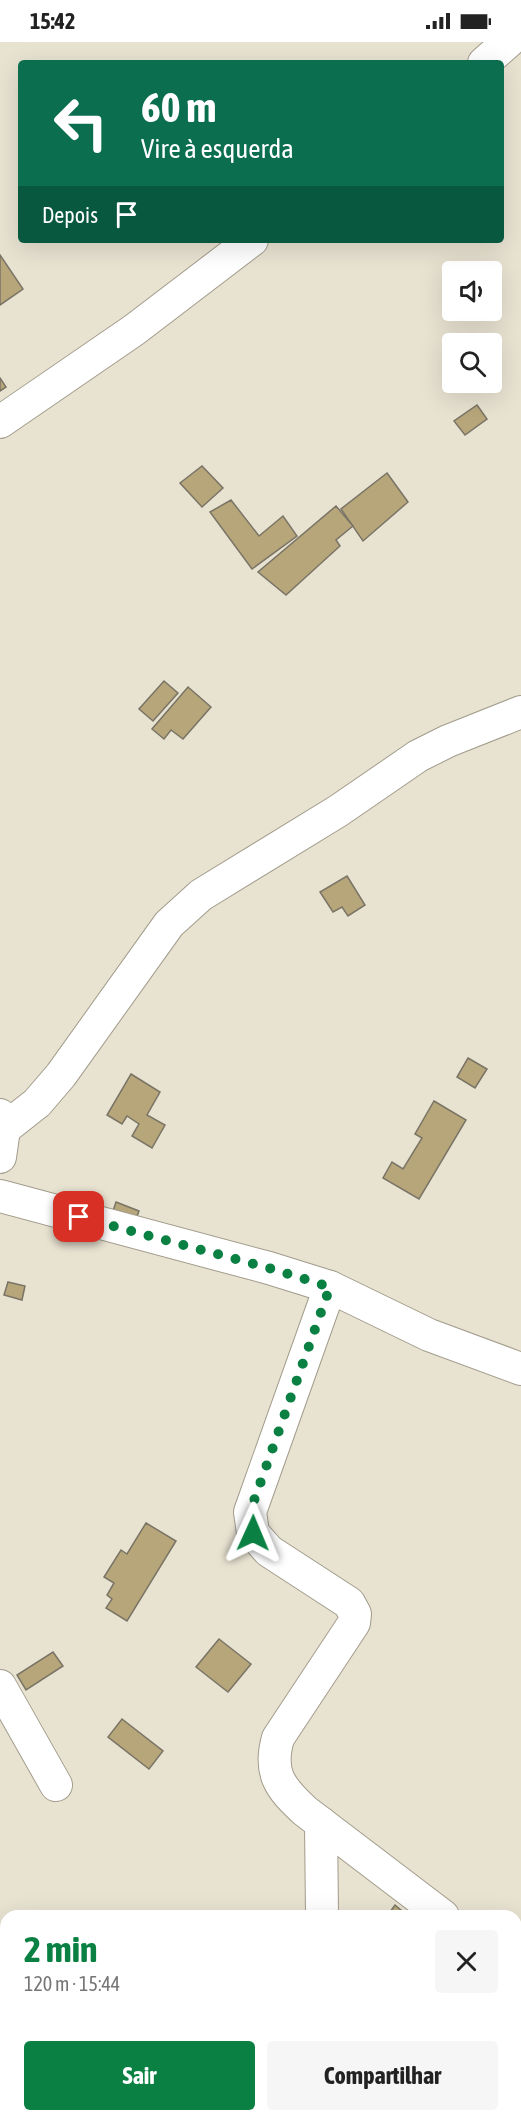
<!DOCTYPE html>
<html lang="pt">
<head>
<meta charset="utf-8">
<style>
  :root { --surface:#fff; --page:#f6f6f6; --text:#222; --muted:#767676; --accent:#0b8043 }
  body { margin:0; font-family:"Asap Condensed",sans-serif; background:var(--page); color:var(--text); height:100vh; display:flex; flex-direction:column; font-size:22px; white-space:nowrap }
  * { box-sizing:border-box; margin:0 }
  p { font-size:20px; color:var(--muted) }
  .icon { flex:none; width:33px; height:33px; fill:none; stroke:currentColor; stroke-width:2; stroke-linecap:round; stroke-linejoin:round }
  .map { position:relative; flex:1; overflow:hidden }
  .side { position:absolute; left:0px; top:1868px; width:522px; height:212px; display:flex; flex-direction:column; background:var(--surface); border-radius:18px 18px 0 0; box-shadow:0 6px 24px #0002 }
  .side>* { flex:none }
  .top-card { position:absolute; left:18px; top:18px; width:486px; height:183px; border-radius:6px; box-shadow:0 6px 24px #0002; background:#0b6e4f; color:#fff; overflow:hidden }
  .buttons { position:absolute; left:442px; top:219px; display:grid; gap:12px }
  .buttons a { display:grid; place-items:center; width:60px; height:60px; border-radius:6px; background:var(--surface); box-shadow:0 6px 24px #0002; font-size:30px }
  .pin { position:absolute; display:grid; place-items:center; width:51px; height:51px; color:#fff; margin:-26px; border-radius:12px; box-shadow:0 3px 9px #0006 }
  .me { position:absolute; width:66px; margin:-33px; rotate:1deg; stroke-linejoin:round; filter:drop-shadow(0 0 4px #0008) }
  .turn { display:flex; align-items:center; gap:21px; height:126px; padding:0 24px; font-size:27px }
  .turn .icon { width:78px; height:78px; stroke-width:2.5 }
  .turn b { display:block; font-size:42px; line-height:51px }
  .then { display:flex; align-items:center; height:57px; padding:0 24px; background:#0003; gap:12px; font-size:22px }
  .round { display:grid; place-items:center; flex:none; width:63px; height:63px; border-radius:6px; background:var(--page) }
  .summary { display:flex; align-items:center; justify-content:space-between; height:102px; padding:0 24px }
  h1 { font-size:36px; font-weight:700; line-height:45px; color:var(--accent) }
  .action { display:flex; gap:12px; margin-top:auto; padding:12px 24px }
  .action a { flex:1; height:69px; border-radius:6px; background:var(--accent); color:#fff; font-size:24px; font-weight:700; line-height:69px; text-align:center }
  .action a+a { background:var(--page); color:var(--text) }
  .status { display:flex; justify-content:space-between; align-items:center; height:42px; padding:0 30px; background:var(--surface); direction:ltr }
  .status svg { height:16px; fill:currentColor }
  .map>svg:first-child { display:block }
</style>
</head>
<body>
<div class="status"><b>15:42</b><svg viewBox="0 0 49 12"><path d="M0 12V9h3v3zM5 12V6h3v6zM10 12V3h3v9zM15 12V0h3v12zM26 1h20v11H26zM47 4h2v5h-2z"/></svg></div>
<div class="map">
<svg width="521" height="2078" viewBox="0 0 521 2078">
  <rect width="100%" height="100%" fill="#e8e2d1"/>
  <!-- building -->
  <g fill="#b7a67a" stroke="#7a7466" stroke-width="1.5">
    <path d="M0,213L23,247L0,263Z"/>
    <path d="M0,336L6,345L0,349Z"/>
    <path d="M477,363L487,377L465,393L454,379Z"/>
    <path d="M202,424L223,446L202,465L180,441Z"/>
    <path d="M387,431L408,460L363,499L341,467Z"/>
    <path d="M231,458L259,494L283,474L297,494L252,527L210,470Z"/>
    <path d="M336,464L353,484L336,498L340,504L286,553L258,530Z"/>
    <path d="M164,639L178,651L153,679L139,667Z"/>
    <path d="M188,645L211,665L183,697L171,688L164,697L152,687Z"/>
    <path d="M347,834L365,863L348,874L342,865L333,870L320,850Z"/>
    <path d="M468,1016L487,1027L475,1046L457,1035Z"/>
    <path d="M131,1032L160,1050L147,1073L165,1083L152,1106L132,1094L139,1082L127,1074L122,1082L107,1073Z"/>
    <path d="M434,1059L466,1078L419,1157L383,1136L392,1120L403,1127L422,1096L415,1092Z"/>
    <path d="M116,1160L139,1169L134,1183L111,1175Z"/>
    <path d="M8,1240L25,1244L22,1258L4,1253Z"/>
    <path d="M146,1481L176,1499L127,1579L106,1566L112,1557L107,1553L114,1541L104,1535L121,1508L127,1512Z"/>
    <path d="M219,1597L251,1622L228,1650L196,1625Z"/>
    <path d="M53,1610L63,1624L26,1648L17,1633Z"/>
    <path d="M122,1677L163,1709L149,1727L108,1695Z"/>
    <path d="M395,1863L408,1874H387Z"/>
    <path d="M0,1958L6,1975V1987L0,1989Z"/>
    <path d="M52,2073H61L63,2078H44Z"/>
    <path d="M81,2073H152V2074L151,2078H81Z"/>
  </g>
  <g fill="none" stroke-linecap="round" stroke-linejoin="round">
    <defs>
      <g id="minor">
        <path d="M484,21L508,0"/>
        <path d="M0,380L134,288L252,198"/>
        <path d="M0,1073L4,1087L0,1115"/>
        <path d="M4,1087L37,1061L61,1033L169,882L201,853L338,769L418,714L448,699L521,670"/>
        <path d="M0,1154L269,1226L330,1245L429,1293L521,1327"/>
        <path d="M330,1245L250,1470L253,1491L269,1509L349,1561L355,1572L354,1581L278,1696C268,1731 280,1746 305,1769L443,1874"/>
        <path d="M0,1644L56,1743"/>
        <path d="M321,1781L322,1874"/>
        <path d="M516,1979L521,1988"/>
        <path d="M326,2073V2078"/>
        <path d="M442,2078L447,2073"/>
      </g>
    </defs>
    <!-- minor casing -->
    <use href="#minor" stroke="#a29c8c" stroke-width="34"/>
    <!-- minor -->
    <use href="#minor" stroke="#fff" stroke-width="32"/>
  </g>
  <g fill="none" stroke-linecap="round" stroke-linejoin="round">
    <!-- route -->
    <path stroke="#0b8043" stroke-width="10" stroke-dasharray="0 18" d="M79,1175L269,1226L330,1245L250,1470L253,1491"/>
  </g>
</svg>
<div class="buttons">
<a><svg class="icon" aria-label="sound" viewBox="0 0 24 24"><path d="M4 9h4l5-4v14l-5-4H4zM17 9q2 3 0 6"/></svg></a>
<a><svg class="icon" aria-label="search" viewBox="0 0 24 24"><circle cx="10" cy="10" r="6"/><path d="M15 15l6 6"/></svg></a>
</div>
<div class="pin" style="left:79px;top:1175px;background:#d93025"><svg class="icon" aria-label="arrive" viewBox="0 0 24 24"><path d="M6 21V4h12l-3 4 3 4H6"/></svg></div>
<svg class="me" style="left:253px;top:1491px" viewBox="-20 -20 40 40"><path d="M0-17L14 15 0 8-14 15z" fill="#0b8043" stroke="#fff" stroke-width="4"/></svg>
<div class="top-card">
<div class="turn"><svg class="icon" aria-label="left" viewBox="0 0 24 24"><path d="M17 20v-9H6M10 6l-5 5 5 5"/></svg><div><b>60 m</b>Vire à esquerda</div></div>
<div class="then">Depois<svg class="icon" aria-label="arrive" viewBox="0 0 24 24"><path d="M6 21V4h12l-3 4 3 4H6"/></svg></div>
</div>
<section class="side">
<div class="summary"><div><h1>2 min</h1><p>120 m · 15:44</p></div><a class="round"><svg class="icon" aria-label="close" viewBox="0 0 24 24"><path d="M6 6l12 12M18 6L6 18"/></svg></a></div>
<div class="action"><a>Sair</a><a>Compartilhar</a></div>
</section>
</div>
</body>
</html>
